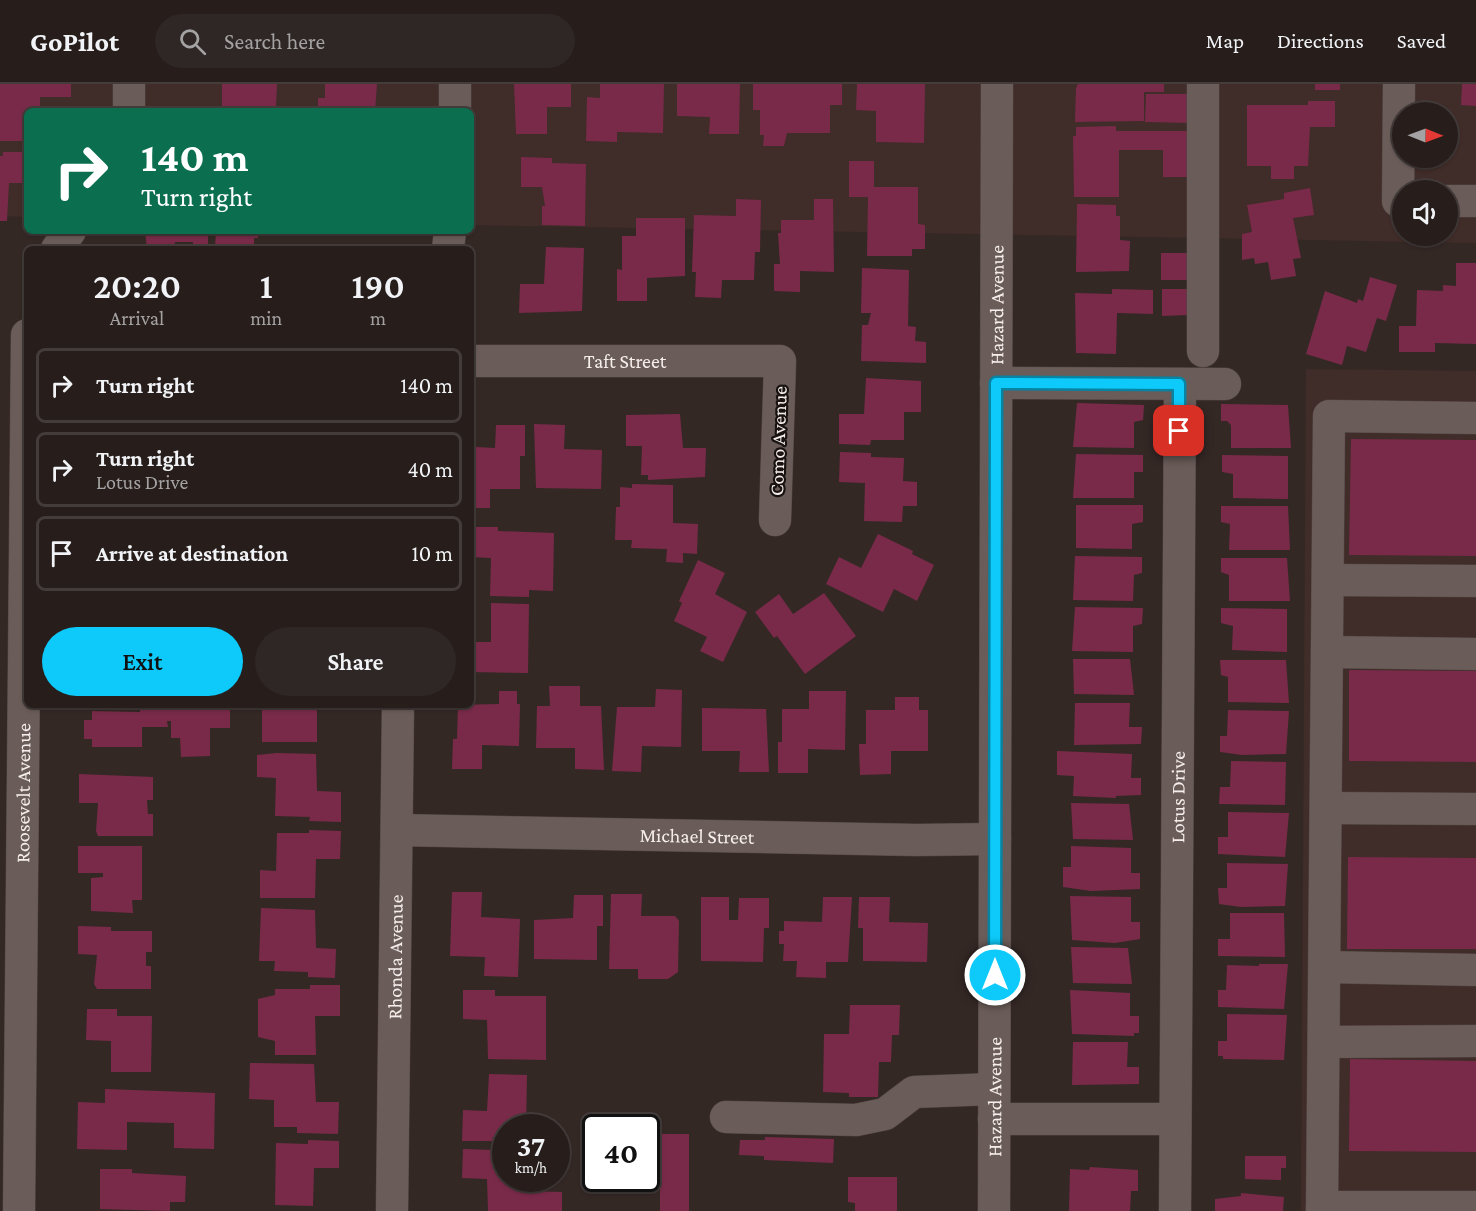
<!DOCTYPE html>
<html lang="en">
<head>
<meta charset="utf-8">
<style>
  :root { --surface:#271e1c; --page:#2f2725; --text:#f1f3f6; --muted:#a4a2a3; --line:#433c3b; --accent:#0dcafa }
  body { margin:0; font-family:"Crimson Pro",serif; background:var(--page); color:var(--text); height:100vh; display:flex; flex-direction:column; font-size:22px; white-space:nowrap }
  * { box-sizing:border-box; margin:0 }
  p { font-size:20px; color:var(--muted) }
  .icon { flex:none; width:33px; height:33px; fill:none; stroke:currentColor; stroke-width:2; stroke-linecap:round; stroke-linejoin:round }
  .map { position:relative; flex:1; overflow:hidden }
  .details { position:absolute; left:24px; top:162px; width:450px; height:462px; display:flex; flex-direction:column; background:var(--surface); border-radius:9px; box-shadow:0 2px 4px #0004,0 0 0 2px var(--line) }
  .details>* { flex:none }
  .banner { position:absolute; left:24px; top:24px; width:450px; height:126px; border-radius:9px; box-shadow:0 2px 4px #0004,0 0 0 2px var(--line); background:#0b6e4f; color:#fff; overflow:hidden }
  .needle { width:39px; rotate:91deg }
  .buttons { position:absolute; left:1392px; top:18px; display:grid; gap:12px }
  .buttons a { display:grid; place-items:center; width:66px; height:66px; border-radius:50%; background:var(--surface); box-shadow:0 2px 4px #0004,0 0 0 2px var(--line); font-size:30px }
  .speed { position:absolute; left:492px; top:1030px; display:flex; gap:12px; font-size:30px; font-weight:700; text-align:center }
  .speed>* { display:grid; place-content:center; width:78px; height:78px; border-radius:50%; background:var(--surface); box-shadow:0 2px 4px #0004,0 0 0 2px var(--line); line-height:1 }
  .speed small { font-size:15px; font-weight:400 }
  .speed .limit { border:3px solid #111; border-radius:9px; background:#fff; color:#111 }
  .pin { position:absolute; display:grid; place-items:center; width:51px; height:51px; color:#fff; margin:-26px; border-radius:12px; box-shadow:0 3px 9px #0006 }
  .me { position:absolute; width:66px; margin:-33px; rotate:0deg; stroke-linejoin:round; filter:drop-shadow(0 0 4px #0008) }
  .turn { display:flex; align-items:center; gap:21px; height:126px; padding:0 18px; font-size:27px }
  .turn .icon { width:78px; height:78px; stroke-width:2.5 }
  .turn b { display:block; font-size:42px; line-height:51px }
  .eta { display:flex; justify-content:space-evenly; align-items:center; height:102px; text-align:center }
  .eta b { font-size:36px; font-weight:600; line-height:42px }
  .primary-button { display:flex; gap:12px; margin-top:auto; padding:12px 18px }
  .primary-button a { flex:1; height:69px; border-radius:36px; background:var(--accent); color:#111; font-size:24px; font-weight:600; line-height:69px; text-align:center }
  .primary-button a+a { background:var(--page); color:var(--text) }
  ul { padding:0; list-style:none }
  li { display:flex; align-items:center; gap:18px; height:75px; margin:0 12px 9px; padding:0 6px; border:3px solid var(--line); border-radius:9px }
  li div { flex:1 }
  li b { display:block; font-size:22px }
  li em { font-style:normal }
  header { display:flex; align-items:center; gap:36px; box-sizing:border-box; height:84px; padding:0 30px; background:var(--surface); border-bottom:2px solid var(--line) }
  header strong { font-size:28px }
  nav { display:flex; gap:33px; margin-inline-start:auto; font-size:21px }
  .search { width:420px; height:54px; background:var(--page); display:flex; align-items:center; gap:15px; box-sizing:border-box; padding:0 21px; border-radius:33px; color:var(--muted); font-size:22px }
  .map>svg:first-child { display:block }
</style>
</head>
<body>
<header>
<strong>GoPilot</strong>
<div class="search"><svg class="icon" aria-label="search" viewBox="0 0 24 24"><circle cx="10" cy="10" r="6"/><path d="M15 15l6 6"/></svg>Search here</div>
<nav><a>Map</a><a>Directions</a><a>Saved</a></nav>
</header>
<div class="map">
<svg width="1476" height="1127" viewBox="0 0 1476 1127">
  <rect width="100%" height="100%" fill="#342825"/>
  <!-- built -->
  <g fill="#402c28" fill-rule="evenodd">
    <path d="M0,0H1476V159L471,141V27H27V133L0,132ZM1402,28H1448V74H1402ZM1402,106H1448V152H1402Z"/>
    <path d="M1306,285L1476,287V1127H1301Z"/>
  </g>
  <!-- building -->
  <g fill="#792a49">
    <path d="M0,0H71V13H40V27H27V61L25,57H0Z"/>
    <path d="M222,0H277L276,22H262V27H222Z"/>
    <path d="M325,0H377L375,27H318V14H325Z"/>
    <path d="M514,0H571V23H547V50H516Z"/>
    <path d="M600,0H664L663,49L617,48V58L586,57L587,13L600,14Z"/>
    <path d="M677,0H740L739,50H709L710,33L677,32Z"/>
    <path d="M753,0H842V21H830V49H787L784,62H763L764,51H760V26H753Z"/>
    <path d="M857,0H925L924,59L876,58V27L856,26Z"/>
    <path d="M1078,0H1164V8H1144V37L1075,38L1076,4Z"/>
    <rect x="1315" y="0" width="25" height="6"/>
    <path d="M1462,0H1476V22L1461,21Z"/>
    <path d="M1146,10H1192V39L1145,38Z"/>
    <path d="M1308,17H1335V43H1310L1308,82H1294V95H1271V82H1247V21H1308Z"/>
    <path d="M1116,42V47H1191V93H1163V66H1119V113H1074L1073,52H1076V43Z"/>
    <path d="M3,68H27V99H9L7,137H0V72H3Z"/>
    <path d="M521,73L552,74V79L586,80L585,142L542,141V122H545L542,103H521Z"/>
    <path d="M849,77H874V103H918V140L925,141V165H912V172H867L868,113H849Z"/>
    <path d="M1310,104L1314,131L1293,134L1301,174L1293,175L1296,192L1271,196L1268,178L1255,180L1254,174L1242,176V150L1252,148L1247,121L1284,115V109Z"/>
    <path d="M736,115L761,116L760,168H755L754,196H722L721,214L695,213L696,188H692L694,131L736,132Z"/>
    <path d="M814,115H833L834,188L800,187V208L774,207V180H780L778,149H781V136H814Z"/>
    <path d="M1077,120L1116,121V132H1120V156L1130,157L1129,187L1076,188Z"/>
    <path d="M636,134H685V192L647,194V217H617V185L622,186V152H636Z"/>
    <path d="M145,147H208V164H193V158H175L174,165H147Z"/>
    <path d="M216,147H258V154H254V164L215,163Z"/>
    <path d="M546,163L584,164L582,227L519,229L520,200H544Z"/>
    <rect x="1161" y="169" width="29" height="27"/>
    <path d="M1456,179H1476V260L1435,259V268H1399V242H1416L1417,206L1443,207V201L1456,202Z"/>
    <path d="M862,184L909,186L908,242L916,243L915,257L926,258V279L861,277L862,241H868L871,229H861Z"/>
    <path d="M1370,193L1397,201L1386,237L1377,234L1366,268L1347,262L1342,281L1306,270L1325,207L1357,219L1358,215L1363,217Z"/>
    <path d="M1112,205L1153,206V230L1117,229L1116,270L1076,269L1075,209L1112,210Z"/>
    <path d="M1162,205H1190L1189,231L1162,232Z"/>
    <path d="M866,294L921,297V328H904V356H871L870,361L839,360V330H864Z"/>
    <path d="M1077,319L1144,321L1143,336L1134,338V364L1073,363Z"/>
    <path d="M1221,320L1288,321L1291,364H1231V341L1227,337H1221Z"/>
    <path d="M680,330L683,364H706L705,393L648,396V391H641L642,362H626V331Z"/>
    <path d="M534,340L565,341L564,365L602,366L601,405L536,404Z"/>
    <path d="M496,341H525V372H520V405H490V424H471V366H476V363L495,364Z"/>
    <path d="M1351,355L1476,356V472L1349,471Z"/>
    <path d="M840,368L871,369V373L904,374L903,397L917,398V422H903L902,438L864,437L865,399L839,398Z"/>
    <path d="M1076,370L1143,371V388H1134V414H1073Z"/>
    <path d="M1222,371L1288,372V415L1233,414V390L1222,388Z"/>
    <path d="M632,400L673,401V439L698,440L697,470L683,469V479L666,478L667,465L631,464L632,456H615L616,423H620V403L632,404Z"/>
    <path d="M1076,421H1143V438L1132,440V465L1076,464Z"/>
    <path d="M1221,422H1288L1290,466H1229L1230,440L1221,438Z"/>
    <path d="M471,443H498V447L554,449L553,507L529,506V513L490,512L491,474L471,473Z"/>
    <path d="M878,450L913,467L912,470L934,481L917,517L894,505L883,528L826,500L839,473L861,484Z"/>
    <path d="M1075,472L1142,473V489L1134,491L1133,517L1073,516Z"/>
    <path d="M1221,474H1287L1290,517H1229V491L1221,488Z"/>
    <path d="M698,476L725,489L715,510L747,528L723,578L700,567L707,553L674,537L682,519L679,517Z"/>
    <path d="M824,509L856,552L805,590L777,552L774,554L755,528L779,510L793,530Z"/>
    <path d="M491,519L529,520L528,589L471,588V558H491Z"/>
    <path d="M1075,523L1143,524L1142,540L1133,542V568L1072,567Z"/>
    <path d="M1221,524L1287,525V568L1232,566L1233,542L1221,539Z"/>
    <path d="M1073,575H1130L1134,611L1074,610Z"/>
    <path d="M1220,576H1286L1289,619L1228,618V593L1221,591Z"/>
    <path d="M1349,586L1476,587V678L1349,677Z"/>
    <path d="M549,602H580V622H601L604,686L575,685V664H536L537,622H550Z"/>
    <path d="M656,605L682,606L681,663L642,662L641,688L612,687L617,623H655Z"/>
    <path d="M499,607H517V620H520L519,662L482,661V685H452L453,655H457L458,621L499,620Z"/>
    <path d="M809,607H846L845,666L808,665V689H778V658H782V625H809Z"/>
    <path d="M895,613H919V626H928V667H891V690L860,691L859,660H866V626H895Z"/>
    <path d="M1075,619H1130L1129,643H1142L1141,660L1074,661Z"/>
    <path d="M140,621H230V644H210V672L181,673L180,654H171V637H167L168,643H142V663H92V655H84V636H92V627L140,628Z"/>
    <rect x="262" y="621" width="55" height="37"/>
    <path d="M702,624L766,625L769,688H739L740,667H702Z"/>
    <path d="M1228,626L1289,627L1286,670L1242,671L1220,668V652H1227Z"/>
    <path d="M1057,667L1132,670L1131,694H1141V711L1116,712V714L1073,712L1074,692L1057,691Z"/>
    <path d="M277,669L316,670L317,707L341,708V738L309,737L310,733L275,732L276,694L257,693V671Z"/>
    <path d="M1231,677L1286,678L1285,721L1219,720L1220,703H1230Z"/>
    <path d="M79,690L153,693V716H147L148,730H153V752H98L96,747L98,719H79Z"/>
    <path d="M1071,719L1129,720L1133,756L1073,755Z"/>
    <path d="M1228,728L1289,729L1285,773L1218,770V753H1228Z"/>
    <path d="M309,746L341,747L340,775H316L315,814H260V786L276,787L277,749H309Z"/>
    <path d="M78,762H142V816H132L133,829L91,827V794L103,793V789H78Z"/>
    <path d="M1071,762L1131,764V789H1140V805L1091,807L1063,803V783H1071Z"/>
    <path d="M1348,773L1476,774V865H1347Z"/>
    <path d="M1227,779L1288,780L1285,822L1241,823L1219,820L1218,804H1227Z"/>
    <path d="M452,808H482L481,833L520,835L518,893L484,892L485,873L450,872Z"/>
    <path d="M611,810H642L641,832H675L679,837L678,888L668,895H638V885H609Z"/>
    <path d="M574,811H603V842H597V876L534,875V836L573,834Z"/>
    <path d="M1070,812L1131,813V838H1140V855L1115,859L1072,856Z"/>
    <path d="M701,813H729V836H738L739,814H769V844H764L763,878L701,877Z"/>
    <path d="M823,813H852L848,878H826V894L796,893L797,877H783L784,860H779V847H784V837L822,838Z"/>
    <path d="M859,813H890L889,838L928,839L927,878L863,877V844H858Z"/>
    <path d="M261,824L315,826L316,864L336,865L335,894L308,893V888L274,887L275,877H259Z"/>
    <path d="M1230,829H1284L1285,873L1218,872V855H1230Z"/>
    <path d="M78,842L111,843V847H152V868H146V882H151V905H97L94,900L97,871L78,870Z"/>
    <path d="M1071,863L1128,864L1132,900L1073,899Z"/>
    <path d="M1259,880H1288L1284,925L1218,923V906H1226L1227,881L1259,882Z"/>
    <path d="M310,901H340V932H315L316,971H275V957L258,953V915L275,911V905H310Z"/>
    <path d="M463,906H495V912H546V976L488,975L487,936L463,935Z"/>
    <path d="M1070,906L1130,909V932H1139V949H1134V952L1072,950Z"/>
    <path d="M850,921H900L899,951H892L891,978H879L878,1013H849V1009L823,1008L824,950H849Z"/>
    <path d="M87,925H117V932H152L151,988H111V957L86,956Z"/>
    <path d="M1227,930L1287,931L1284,976L1223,975V972H1218V957H1227Z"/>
    <path d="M1073,958H1128L1127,983H1139V1000L1072,1001Z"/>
    <path d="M1350,975L1476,977V1068L1349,1067Z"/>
    <path d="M250,979L314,980L316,1018H339L338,1050L297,1049V1043H274V1016L249,1015Z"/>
    <path d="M489,990L527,991L526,1044H506V1053H493V1057H462L463,1026L487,1027Z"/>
    <path d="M105,1005L215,1009L214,1065L174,1064V1039L127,1038V1066L77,1065L78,1018L105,1019Z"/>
    <rect x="660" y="1050" width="29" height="77"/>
    <path d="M765,1053L834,1055L833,1079L764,1076V1072L739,1071L740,1056H765Z"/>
    <path d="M308,1056L339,1057V1084H314L313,1122L275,1121L276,1059L308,1060Z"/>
    <path d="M463,1065L493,1066V1070H506V1095H527V1107L562,1108V1127H488L487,1095L462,1094Z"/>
    <path d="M1245,1072H1286V1084H1281V1096L1245,1095Z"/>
    <path d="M1090,1083L1138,1086V1107H1131L1130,1127H1069L1070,1085L1089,1086Z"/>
    <path d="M100,1085H132V1089L186,1092L185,1118H170V1127L100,1125Z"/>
    <path d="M848,1093H897V1127H855V1119L848,1118Z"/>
    <path d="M1241,1109L1284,1113L1283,1127H1215V1115L1241,1112Z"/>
  </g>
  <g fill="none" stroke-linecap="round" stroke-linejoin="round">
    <defs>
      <g id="minor">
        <path d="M455,0V27"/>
        <path d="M1399,0L1398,117H1402"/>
        <path d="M129,27V0"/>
        <path d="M1448,117H1476"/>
        <path d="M57,165L70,147"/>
        <path d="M448,165L450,147"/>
        <path d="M1203,267V0"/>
        <path id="s1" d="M471,277H780L775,436"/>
        <path d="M996,299L1225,300"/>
        <path d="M1328,496L1476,497"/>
        <path d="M1327,568L1476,570"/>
        <path d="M1326,724L1476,725"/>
        <path id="s2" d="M397,746L917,756L995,755"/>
        <path d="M1325,883L1476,886"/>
        <path d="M1324,958L1476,957"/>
        <path d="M726,1033L856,1036L885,1030L914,1008L994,1005"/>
        <path d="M994,1035H1175"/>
        <path d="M1322,1123H1476"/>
        <path id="s3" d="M19,1127L27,251"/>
        <path id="s4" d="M392,1127L398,621"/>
        <path id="s5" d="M994,1127L997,0"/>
        <path id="s6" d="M1175,1127L1180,300"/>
        <path d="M1322,1127L1329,332L1476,334"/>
      </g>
    </defs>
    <!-- minor casing -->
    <use href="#minor" stroke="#504543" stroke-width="33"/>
    <!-- minor -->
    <use href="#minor" stroke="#6a5c58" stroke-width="32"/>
  </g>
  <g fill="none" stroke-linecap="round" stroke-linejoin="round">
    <defs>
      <path id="route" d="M995,891L996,299L1179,300V347"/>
    </defs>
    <!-- route casing -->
    <use href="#route" stroke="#0883a2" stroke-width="15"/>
    <!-- route -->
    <use href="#route" stroke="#0dcafa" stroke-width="10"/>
  </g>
  <g text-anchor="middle" stroke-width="4.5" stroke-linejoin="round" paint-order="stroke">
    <!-- street labels -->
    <g font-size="20" fill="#f6eeec" stroke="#181211">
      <text dy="7" stroke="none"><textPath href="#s5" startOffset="906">Hazard Avenue</textPath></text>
      <text dy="7" stroke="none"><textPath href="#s1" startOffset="154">Taft Street</textPath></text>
      <text transform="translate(778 357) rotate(-88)" y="7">Como Avenue</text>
      <text dy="7" stroke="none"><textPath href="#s3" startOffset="418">Roosevelt Avenue</textPath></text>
      <text dy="7" stroke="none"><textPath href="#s6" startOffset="414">Lotus Drive</textPath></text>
      <text dy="7" stroke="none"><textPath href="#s2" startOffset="300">Michael Street</textPath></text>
      <text dy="7" stroke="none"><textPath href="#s4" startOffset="254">Rhonda Avenue</textPath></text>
      <text dy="7" stroke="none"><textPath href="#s5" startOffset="114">Hazard Avenue</textPath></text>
    </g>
  </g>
</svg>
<div class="buttons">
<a><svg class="needle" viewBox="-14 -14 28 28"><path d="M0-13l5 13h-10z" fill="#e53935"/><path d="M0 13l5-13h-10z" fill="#a4a2a3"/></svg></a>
<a><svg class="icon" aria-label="sound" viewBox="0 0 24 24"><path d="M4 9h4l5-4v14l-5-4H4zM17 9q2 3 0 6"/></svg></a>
</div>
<div class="speed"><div>37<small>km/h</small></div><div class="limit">40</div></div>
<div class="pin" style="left:1179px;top:347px;background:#d93025"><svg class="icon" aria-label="arrive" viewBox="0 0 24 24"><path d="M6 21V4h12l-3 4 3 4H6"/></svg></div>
<svg class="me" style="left:995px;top:891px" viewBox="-20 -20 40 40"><circle r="17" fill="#0dcafa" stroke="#fff" stroke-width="3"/><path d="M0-11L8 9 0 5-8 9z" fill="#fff"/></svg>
<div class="banner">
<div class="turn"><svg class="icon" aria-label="right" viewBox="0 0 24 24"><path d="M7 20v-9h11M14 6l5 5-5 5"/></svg><div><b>140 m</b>Turn right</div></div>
</div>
<section class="details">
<div class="eta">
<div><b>20:20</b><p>Arrival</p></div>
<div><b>1</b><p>min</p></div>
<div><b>190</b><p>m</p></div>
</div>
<ul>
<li><svg class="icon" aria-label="right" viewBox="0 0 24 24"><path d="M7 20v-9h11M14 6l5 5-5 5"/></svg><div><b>Turn right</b></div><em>140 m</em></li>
<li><svg class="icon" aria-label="right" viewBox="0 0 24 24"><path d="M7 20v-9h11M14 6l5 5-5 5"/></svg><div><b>Turn right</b><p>Lotus Drive</p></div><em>40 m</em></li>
<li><svg class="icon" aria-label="arrive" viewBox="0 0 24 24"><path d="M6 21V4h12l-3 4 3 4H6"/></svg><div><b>Arrive at destination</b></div><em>10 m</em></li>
</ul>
<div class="primary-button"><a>Exit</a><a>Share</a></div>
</section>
</div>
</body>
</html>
